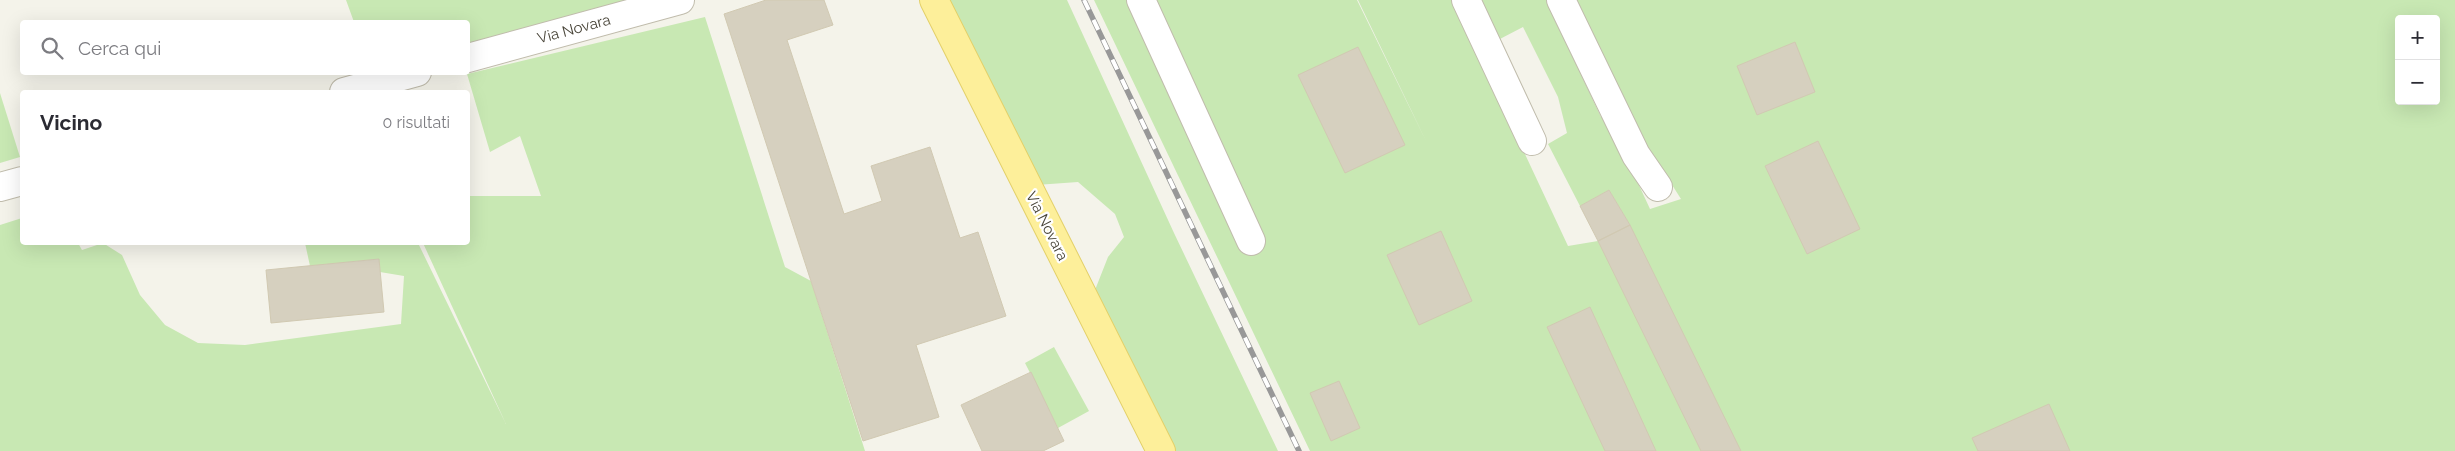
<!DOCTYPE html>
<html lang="it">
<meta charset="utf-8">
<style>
body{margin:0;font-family:Raleway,sans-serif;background:#f2f2f3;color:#2b2b33}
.controls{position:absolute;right:15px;top:15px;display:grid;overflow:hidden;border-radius:5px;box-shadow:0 5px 20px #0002}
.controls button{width:45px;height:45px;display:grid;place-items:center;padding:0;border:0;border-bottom:1px solid #e1e1e2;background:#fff;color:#2b2b33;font:25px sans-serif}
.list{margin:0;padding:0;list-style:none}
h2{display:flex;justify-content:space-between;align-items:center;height:65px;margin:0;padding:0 20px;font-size:21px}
h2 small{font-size:16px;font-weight:400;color:#7c7c81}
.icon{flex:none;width:28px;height:28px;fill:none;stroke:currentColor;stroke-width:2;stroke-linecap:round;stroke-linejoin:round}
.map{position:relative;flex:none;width:2455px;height:451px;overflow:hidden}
.search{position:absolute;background:#fff;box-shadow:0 5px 20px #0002;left:20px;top:20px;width:450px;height:55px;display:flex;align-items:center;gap:12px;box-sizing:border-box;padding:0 18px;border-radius:5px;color:#7c7c81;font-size:19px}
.panel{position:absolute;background:#fff;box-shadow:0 5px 20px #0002;left:20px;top:90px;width:450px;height:155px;border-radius:5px}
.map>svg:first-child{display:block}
.green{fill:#c8e8b3;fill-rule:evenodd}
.building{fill:#d6d0bf;stroke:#d1c9b2}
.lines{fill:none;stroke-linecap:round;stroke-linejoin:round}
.minor-casing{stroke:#c0bcac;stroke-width:30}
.major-casing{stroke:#e3d069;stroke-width:30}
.minor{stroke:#fff;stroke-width:28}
.major{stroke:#fdef9a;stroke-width:28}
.rail-casing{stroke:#989898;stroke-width:5.5}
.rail{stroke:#fff;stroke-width:4;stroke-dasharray:11;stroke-linecap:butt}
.labels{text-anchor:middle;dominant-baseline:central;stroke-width:4.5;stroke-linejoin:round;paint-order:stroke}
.street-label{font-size:15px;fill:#484438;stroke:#fff}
</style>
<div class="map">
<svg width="2455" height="451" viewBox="0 0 2455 451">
<rect width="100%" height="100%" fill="#f4f3ea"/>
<path class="green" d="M346,0H634L468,45V22H354Z
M944,0H1067L1174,233L1278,451H1168L1095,290L1108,257L1124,237L1115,214L1078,182L1036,185Z
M1094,0H1357L1427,143L1358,0H1453L1568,246L1598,241L1630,225L1609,190L1580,206L1548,144L1567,133L1558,97L1523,27L1498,40L1479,0H1546L1601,117L1606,114L1650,209L1681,199L1648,147L1576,0H2455V451H1310ZM2399,19H2436V101H2399Z
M705,17L785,267L811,281L865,451H0V225L22,218V242L78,243L82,250L103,243L122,255L140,295L165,325L198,343L245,345L401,324L404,276L380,272L379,259L310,266L305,243H418L506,424L423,243L468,242V196H541L520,136L490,152L467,74Z
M0,93L20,157L0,163Z
M1054,347L1089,411L1058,428L1025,363Z"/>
<path class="building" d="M766,0H824L833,25L787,40L844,214L882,201L871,166L930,147L960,238L978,232L1006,316L916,345L939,417L863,441L724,14Z
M1795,42L1815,92L1757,115L1737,66Z
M1358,47L1405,145L1345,173L1298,75Z
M1818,141L1860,229L1807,254L1765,166Z
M1609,190L1630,225L1598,241L1580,206Z
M1630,225L1741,451H1701L1598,241Z
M1441,231L1472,301L1419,325L1387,255Z
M379,259L384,312L271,323L266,270Z
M1590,307L1656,451H1605L1547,327Z
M1031,372L1064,441L1043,451H982L961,405Z
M1339,381L1360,428L1331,441L1310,393Z
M2049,404L2070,451H1978L1972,438Z"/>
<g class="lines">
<g class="minor-casing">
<path id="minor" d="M1141,0L1251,241
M1466,0L1532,141
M1561,0L1636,155L1658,187
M468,58L680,0
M344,92L417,72
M0,187L22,181"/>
</g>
<g class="major-casing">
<path id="major" d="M934,0L1161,451"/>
</g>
<use href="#minor" class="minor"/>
<use href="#major" class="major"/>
<g class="rail-casing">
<path id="rail" d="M1084,0L1299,451"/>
</g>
<use href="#rail" class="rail"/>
</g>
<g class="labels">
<g class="street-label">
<text transform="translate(574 29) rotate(-15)">Via Novara</text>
<text transform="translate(1047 226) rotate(63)">Via Novara</text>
</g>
</g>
</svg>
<div class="controls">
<button>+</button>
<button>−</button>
</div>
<div class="search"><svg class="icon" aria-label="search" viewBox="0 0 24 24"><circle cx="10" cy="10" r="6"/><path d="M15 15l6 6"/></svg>Cerca qui</div>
<section class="panel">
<h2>Vicino<small>0 risultati</small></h2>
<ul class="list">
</ul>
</section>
</div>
